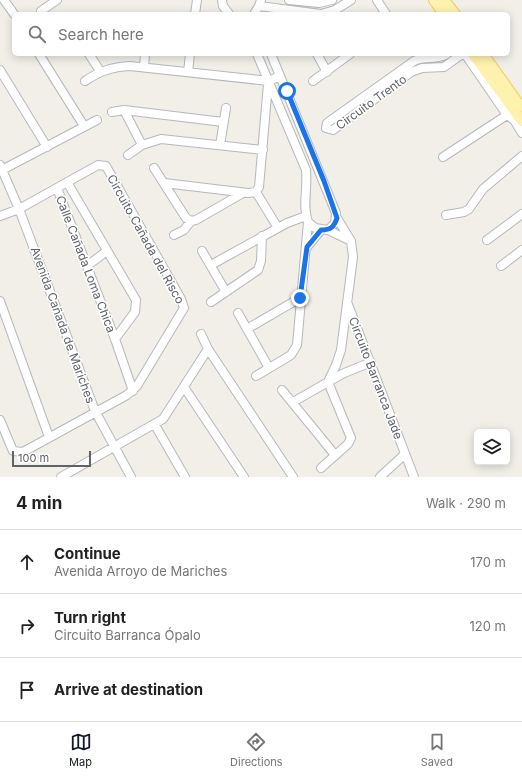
<!DOCTYPE html>
<meta charset="utf-8">
<style>
body{margin:0;font-family:Inter,sans-serif;background:#f2f2f2;color:#222}
.controls{position:absolute;right:12px;bottom:12px;display:grid;overflow:hidden;border-radius:6px;box-shadow:0 2px 10px #0003}
.controls button{width:36px;height:36px;display:grid;place-items:center;padding:0;border:0;border-bottom:1px solid #e0e0e0;background:#fff;color:#222;font:20px sans-serif}
.scale{position:absolute;left:12px;bottom:10px;width:79px;box-sizing:border-box;padding-left:4px;border:2px solid #5f6368;border-top:0;font-size:11px;line-height:14px;white-space:nowrap;color:#5f6368;-webkit-text-stroke:3px #fff;paint-order:stroke}
.stop{position:absolute;width:12px;height:12px;margin:-9px;border:3px solid #1a73e8;border-radius:50%;background:#fff}
.stop.end{background:#1a73e8;border-color:#fff;box-shadow:0 1px 4px #0008}
.list{margin:0;padding:0;list-style:none}
h2{display:flex;justify-content:space-between;align-items:center;height:52px;margin:0;padding:0 16px;font-size:17px}
h2 small{font-size:13px;font-weight:400;color:#767676}
.list li{display:grid;grid-template-columns:26px 1fr auto;gap:12px;align-items:center;box-sizing:border-box;height:64px;padding:0 16px;border-top:1px solid #e0e0e0}
.list b{display:block;font-size:15px;white-space:nowrap}
.list p{margin:0;font-size:13px;white-space:nowrap;color:#767676}
.list em{font-size:13px;font-style:normal;color:#767676}
.icon{flex:none;width:22px;height:22px;fill:none;stroke:currentColor;stroke-width:2;stroke-linecap:round;stroke-linejoin:round}
.map{position:relative;flex:none;width:522px;height:477px;overflow:hidden}
.search{position:absolute;background:#fff;box-shadow:0 2px 10px #0003;left:12px;right:12px;top:12px;height:44px;display:flex;align-items:center;gap:10px;box-sizing:border-box;padding:0 14px;border-radius:6px;color:#767676;font-size:15px}
.sheet{height:244px;background:#fff}
nav{display:flex;justify-content:space-around;align-items:center;box-sizing:border-box;height:56px;border-top:1px solid #e0e0e0;background:#fff;font-size:11px;color:#767676}
nav a{display:grid;justify-items:center;gap:2px}
nav .on{color:#111827}
.map>svg:first-child{display:block}
.lines{fill:none;stroke-linecap:round;stroke-linejoin:round}
.minor-casing{stroke:#b5b8bc;stroke-width:10}
.major-casing{stroke:#f2c960;stroke-width:12}
.minor{stroke:#fff;stroke-width:8}
.major{stroke:#fff2af;stroke-width:10}
.route{stroke:#1a73e8;stroke-width:5}
.labels{text-anchor:middle;dominant-baseline:central;stroke-width:3;stroke-linejoin:round;paint-order:stroke}
.street-label{font-size:12px;fill:#5f6368;stroke:#fff}
</style>
<div class="map">
<svg width="522" height="477" viewBox="0 0 522 477">
<rect width="100%" height="100%" fill="#f1efe8"/>
<g class="lines">
<g class="minor-casing">
<path id="minor" d="M4,0L14,14
M222,0L223,6L229,14
M289,0L319,3L332,0
M377,0L386,14
M259,6L321,14L335,10L351,0
M41,11L57,0
M195,14L197,0
M254,14L259,6L261,0
M39,54L84,126
M89,54L100,71
M271,54L336,213L335,223L328,230L315,228L308,222
M317,54L327,72
M447,54C437,61 425,55 414,61L327,123L326,128L333,130L411,72L422,68L444,67L462,54
M465,54L507,115L514,120L522,133
M144,67L145,54
M0,70L47,147
M188,72L190,54
M85,81C100,71 112,67 130,66L269,81L280,76
M313,81L350,54
M124,110L142,145
M112,112L124,110L223,122
M220,145L226,108
M128,155L142,145L161,139L263,150
M443,157L507,115
M0,165L19,209L95,411L131,477
M154,168L186,218L191,221L196,220L243,193
M0,171L97,120
M67,182L136,300L135,312L115,339
M164,183L248,193L256,192
M57,188L115,339L133,391
M256,192L259,187L268,84
M256,192L278,228
M446,215L464,212L469,209L483,189L522,156
M0,216L19,209L98,165L106,166L181,299L184,308L137,386L127,395L23,452L13,451L0,420
M328,230L351,241
M174,235L184,230L191,221
M487,240L522,214
M307,247L321,230
M202,251L226,292
M88,265L107,251
M211,265L287,223L306,216
M501,266L522,250
M0,301L49,437
M211,302L258,270L261,261L262,236
M347,302L414,477
M238,313L269,368
M247,329L300,298
M201,334L208,349L293,477
M256,376L291,355L297,345L308,222C302,205 308,188 306,170L257,54
M184,387L244,477
M282,390L335,455
M293,402L342,374L371,362
M155,425L185,477
M321,468L348,444L351,438L328,382L336,365L341,350L353,257L351,241L337,218
M61,477L163,419L208,349
M380,477L405,454"/>
</g>
<g class="major-casing">
<path id="major" d="M434,0L444,14
M444,0L455,14
M473,54L522,121
M483,54L520,106"/>
</g>
<use href="#minor" class="minor"/>
<use href="#major" class="major"/>
</g>
<g class="lines">
<path class="route" d="M287,91L324,181L337,218C334,227 331,230 321,230L307,247L300,298"/>
</g>
<g class="labels">
<g class="street-label">
<text transform="translate(371 102) rotate(-36)">Circuito Trento</text>
<text transform="translate(146 239) rotate(61)">Circuito Cañada del Risco</text>
<text transform="translate(86 264) rotate(69)">Calle Cañada Loma Chica</text>
<text transform="translate(63 325) rotate(70)">Avenida Cañada de Mariches</text>
<text transform="translate(376 378) rotate(69)">Circuito Barranca Jade</text>
</g>
</g>
</svg>
<div class="controls">
<button><svg class="icon" aria-label="layers" viewBox="0 0 24 24"><path d="M12 4l9 5-9 5-9-5zM3 14l9 5 9-5"/></svg></button>
</div>
<div class="scale">100 m</div>
<div class="stop" style="left:287px;top:91px"></div>
<div class="stop end" style="left:300px;top:298px"></div>
<div class="search"><svg class="icon" aria-label="search" viewBox="0 0 24 24"><circle cx="10" cy="10" r="6"/><path d="M15 15l6 6"/></svg>Search here</div>
</div>
<section class="sheet">
<h2>4 min<small>Walk · 290 m</small></h2>
<ul class="list">
<li><svg class="icon" aria-label="ahead" viewBox="0 0 24 24"><path d="M12 20V5M6 11l6-6 6 6"/></svg><div><b>Continue</b><p>Avenida Arroyo de Mariches</p></div><em>170 m</em></li>
<li><svg class="icon" aria-label="right" viewBox="0 0 24 24"><path d="M7 20v-9h11M14 6l5 5-5 5"/></svg><div><b>Turn right</b><p>Circuito Barranca Ópalo</p></div><em>120 m</em></li>
<li><svg class="icon" aria-label="arrive" viewBox="0 0 24 24"><path d="M6 21V4h12l-3 4 3 4H6"/></svg><div><b>Arrive at destination</b></div></li>
</ul>
</section>
<nav>
<a class="on"><svg class="icon" aria-label="map" viewBox="0 0 24 24"><path d="M3 6l6-2 6 2 6-2v14l-6 2-6-2-6 2zM9 4v14M15 6v14"/></svg>Map</a>
<a><svg class="icon" aria-label="directions" viewBox="0 0 24 24"><path d="M12 3l9 9-9 9-9-9zM9 14v-3h6M13 9l2 2-2 2"/></svg>Directions</a>
<a><svg class="icon" aria-label="saved" viewBox="0 0 24 24"><path d="M7 4h10v16l-5-4-5 4z"/></svg>Saved</a>
</nav>
